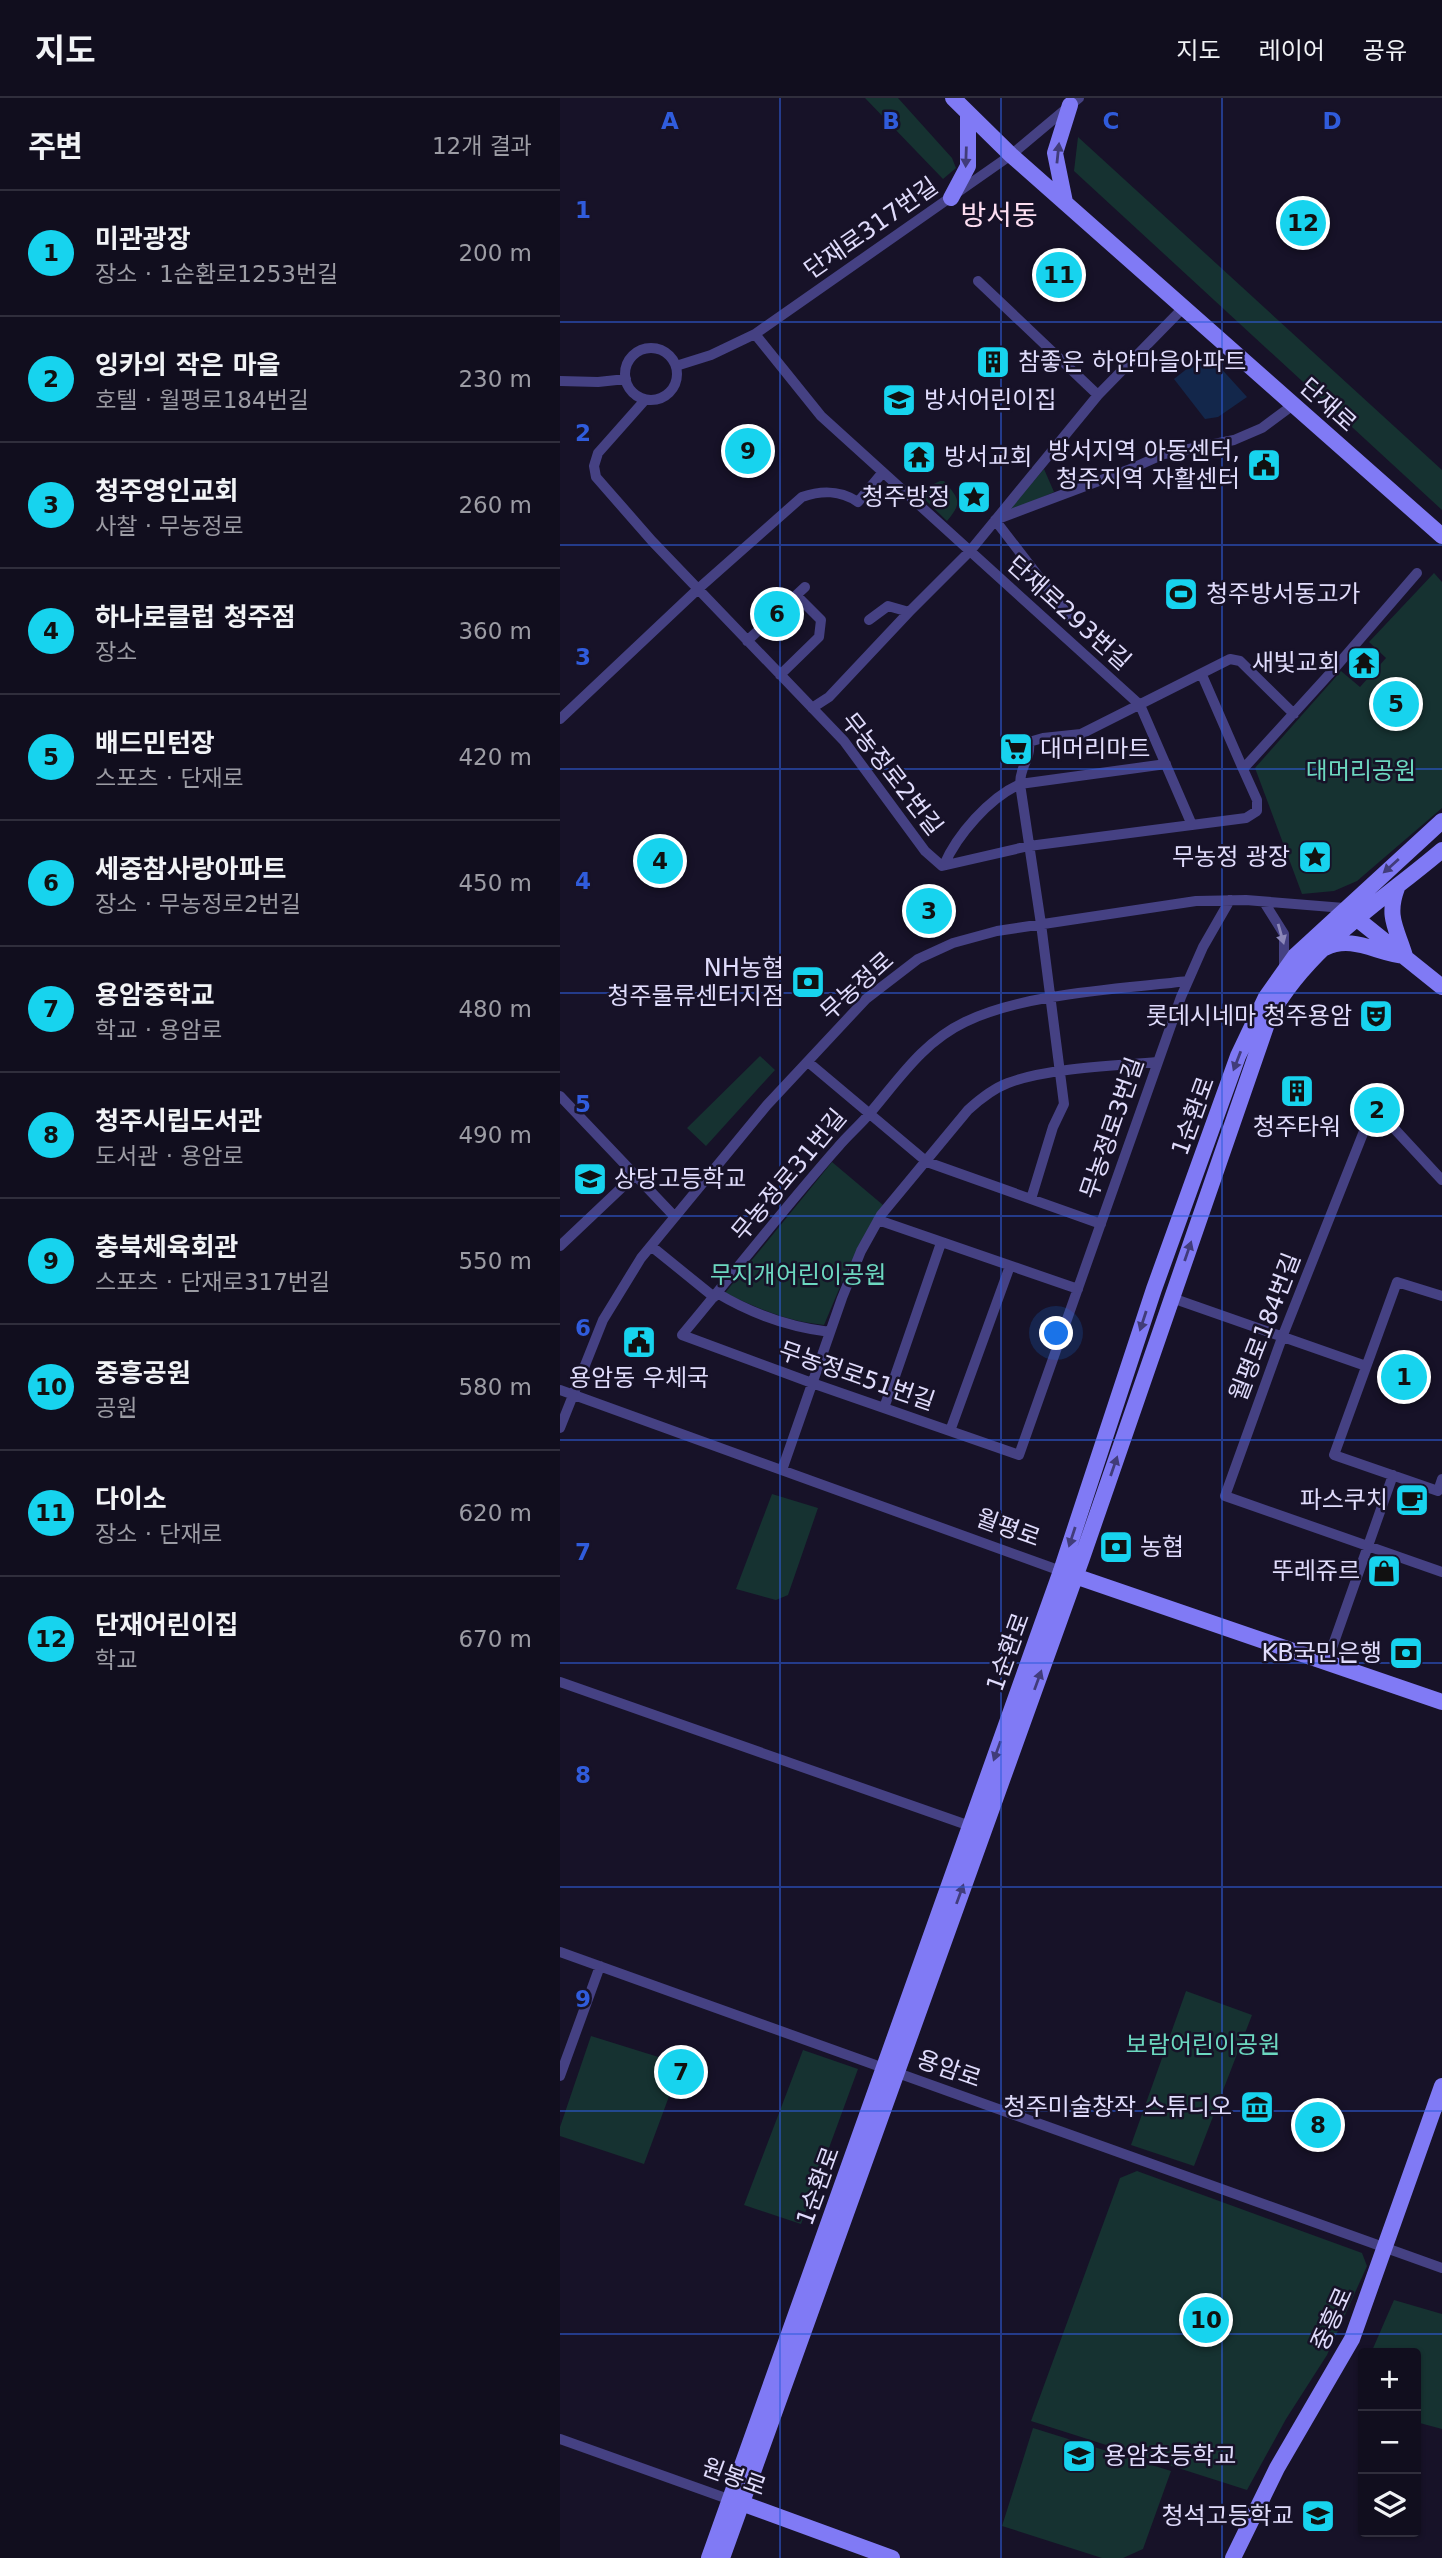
<!DOCTYPE html>
<html lang="ko">
<meta charset="utf-8">
<style>
body{margin:0;font-family:"DejaVu Sans","Noto Sans KR",sans-serif;background:#1a1727;color:#f1f3f6}
.controls{position:absolute;right:21px;bottom:21px;display:grid;overflow:hidden;border-radius:7px;box-shadow:0 2px 5px #0004}
.controls button{width:63px;height:63px;display:grid;place-items:center;padding:0;border:0;border-bottom:2px solid #302e3c;background:#110e1e;color:#f1f3f6;font:35px sans-serif}
.you{position:absolute;left:497px;top:1236px;width:24px;height:24px;margin:-18px;border:5px solid #fff;border-radius:50%;background:#1a73e8;box-shadow:0 0 0 10px #1a73e833}
.badge{display:grid;place-items:center;width:46px;height:46px;border-radius:50%;background:#17d3ee;color:#111;font-size:23px;font-weight:700}
.pin{position:absolute;translate:-50% -50%;border:4px solid #fff;box-shadow:0 2px 7px #0006}
.list{margin:0;padding:0;list-style:none}
h2{display:flex;justify-content:space-between;align-items:center;height:91px;margin:0;padding:0 28px;font-size:30px}
h2 small{font-size:23px;font-weight:400;color:#9c9ca4}
.list li{display:grid;grid-template-columns:46px 1fr auto;gap:21px;align-items:center;box-sizing:border-box;height:126px;padding:0 28px;border-top:2px solid #302e3c}
.list b{display:block;font-size:26px;white-space:nowrap}
.list p{margin:0;font-size:23px;white-space:nowrap;color:#9c9ca4}
.list em{font-size:23px;font-style:normal;color:#9c9ca4}
.icon{flex:none;width:38px;height:38px;fill:none;stroke:currentColor;stroke-width:2;stroke-linecap:round;stroke-linejoin:round}
.map{position:relative;flex:none;width:882px;height:2460px;overflow:hidden}
header{display:flex;align-items:center;gap:42px;box-sizing:border-box;height:98px;padding:0 35px;background:#110e1e;border-bottom:2px solid #302e3c}
header strong{font-size:33px}
nav{display:flex;gap:38px;margin-inline-start:auto;font-size:24px}
main{display:flex}
aside{flex:1;background:#110e1e}
.map>svg:first-child{display:block}
.green{fill:#163231}
.water{fill:#13274b}
.lines{fill:none;stroke-linecap:round;stroke-linejoin:round}
.street{stroke:#454183;stroke-width:10}
.secondary{stroke:#807af5;stroke-width:16}
.oneway{fill:#413c7a}
.oneway2{fill:#8b87b9}
.grid{fill:none;stroke:#305cdc;stroke-width:2;stroke-opacity:0.55}
.labels{text-anchor:middle;dominant-baseline:central;stroke-width:5;stroke-linejoin:round;paint-order:stroke}
.street-label{font-size:24px;fill:#e0dcfc;stroke:#171228}
.poi-label{font-size:24px;fill:#e0dcfc;stroke:#171228;text-anchor:end}
.park-label{font-size:24px;fill:#6cd8c0;stroke:#171228}
.quarter-label{font-size:28px;fill:#fddef1;stroke:#171228}
.grid-label{font-size:23px;text-anchor:middle;font-weight:bold;fill:#305cdc;stroke:#171228;stroke-width:5;stroke-linejoin:round;paint-order:stroke}
</style>
<header>
<strong>지도</strong>
<nav><a>지도</a><a>레이어</a><a>공유</a></nav>
</header>
<main>
<aside>
<h2>주변<small>12개 결과</small></h2>
<ul class="list">
<li><span class="badge">1</span><div><b>미관광장</b><p>장소 · 1순환로1253번길</p></div><em>200 m</em></li>
<li><span class="badge">2</span><div><b>잉카의 작은 마을</b><p>호텔 · 월평로184번길</p></div><em>230 m</em></li>
<li><span class="badge">3</span><div><b>청주영인교회</b><p>사찰 · 무농정로</p></div><em>260 m</em></li>
<li><span class="badge">4</span><div><b>하나로클럽 청주점</b><p>장소</p></div><em>360 m</em></li>
<li><span class="badge">5</span><div><b>배드민턴장</b><p>스포츠 · 단재로</p></div><em>420 m</em></li>
<li><span class="badge">6</span><div><b>세중참사랑아파트</b><p>장소 · 무농정로2번길</p></div><em>450 m</em></li>
<li><span class="badge">7</span><div><b>용암중학교</b><p>학교 · 용암로</p></div><em>480 m</em></li>
<li><span class="badge">8</span><div><b>청주시립도서관</b><p>도서관 · 용암로</p></div><em>490 m</em></li>
<li><span class="badge">9</span><div><b>충북체육회관</b><p>스포츠 · 단재로317번길</p></div><em>550 m</em></li>
<li><span class="badge">10</span><div><b>중흥공원</b><p>공원</p></div><em>580 m</em></li>
<li><span class="badge">11</span><div><b>다이소</b><p>장소 · 단재로</p></div><em>620 m</em></li>
<li><span class="badge">12</span><div><b>단재어린이집</b><p>학교</p></div><em>670 m</em></li>
</ul>
</aside>
<div class="map">
<svg width="882" height="2460" viewBox="0 0 882 2460">
<rect width="100%" height="100%" fill="#171228"/>
<path class="green" d="M305,0H338L392,60L396,70L383,81Z
M518,39L882,372V412L514,73Z
M484,371L494,394L446,415Z
M380,383H384C399,401 403,404 387,423L357,394Z
M874,475L882,484V710L797,783L774,793L742,796L695,670L781,573L800,589L826,560L809,544Z
M200,958L215,972L146,1048L127,1030Z
M272,1064L323,1107L288,1170L264,1227C225,1223 200,1211 165,1195Z
M212,1396L258,1410L228,1497L216,1502L176,1491Z
M626,1893L692,1917L634,2068L571,2047Z
M31,1938L121,1966L84,2066L0,2038V2029Z
M243,1952L298,1971L241,2126L184,2107Z
M577,2073L802,2155L807,2168L767,2257L726,2321L687,2392L471,2323L560,2080Z
M834,2202L882,2216V2331L856,2324V2255H811Z
M473,2330L611,2373L583,2451L563,2460H542L442,2428Z"/>
<path class="water" d="M647,255L687,299L658,319L645,321L614,281Z"/>
<g class="lines">
<path class="street" d="M418,183L538,297
M195,236L261,318L410,453L538,297L625,208
M65 276a26 26 0 1 1 52 0a26 26 0 1 1-52 0Z
M116,268L151,257L195,236L451,57L519,0
M0,283L38,284L66,281
M85,302L38,355L34,368L36,379L92,443L284,643L365,753L382,768L469,748L686,720L697,713V702L683,671L774,571L857,475
M309,522L328,508L349,514
M512,522L435,422L568,372L604,356L674,342L702,330L733,307
M187,543L245,489
M220,577L259,539L261,522L237,498
M642,577L683,671
M252,610L269,599L349,514L410,453L580,607L632,727
M0,621L138,491L242,399C262,392 280,392 298,404L323,374
M384,767C397,737 429,700 460,686L606,666
M704,804L724,836V872
M628,883C561,891 464,895 405,924C363,944 339,981 310,1015C300,1027 288,1037 278,1049C224,1110 174,1175 122,1237L252,1285L459,1357L621,899L643,849L670,802
M248,964L367,1064L541,1126
M0,998L115,1119
M882,1082L830,1026L806,1028L723,1237L665,1398L882,1474
M471,1101L493,1029L504,1006L481,826L460,686C460,667 471,662 469,644L483,640L521,636L670,561L680,563L734,616
M318,1122L518,1191
M0,1148L75,1077
M91,1148L154,1199
M157,1195C192,1216 229,1229 270,1234
M882,1198L837,1184L774,1357L878,1393L882,1381
M612,1200L806,1268
M0,1292L501,1473
M324,1310L381,1145
M0,1330L43,1222L81,1160L207,1007L306,901L358,861L393,845L437,833L636,803L686,802L784,810
M390,1333L450,1168
M222,1372L282,1200L301,1153L321,1117L408,1012C420,1001 432,991 448,985C487,970 553,968 597,964
M767,1564L833,1377
M0,1584L410,1728
M0,1854L882,2170
M0,1978L40,1868
M0,2341L171,2402"/>
<path class="secondary" d="M393,0L451,57L882,438
M391,100L408,68V15
M505,104L495,55L510,7
M791,816L882,889
M765,850C792,836 818,856 845,858C837,831 826,819 837,790
M506,1475L882,1604
M173,2402L332,2460
M149,2460L501,1473L594,1191L678,958L706,899L735,858L882,723
M162,2460L522,1460L709,920C747,849 822,803 882,752
M673,2460L717,2370L792,2241L882,1988"/>
</g>
<defs><path id="oneway-solid" d="M-6-.8H1V-3.2L6.5 0L1 3.2V.8H-6Z" transform="scale(1.75)"/></defs>
<g class="oneway">
<use href="#oneway-solid" transform="translate(498 55) rotate(-84)"/>
<use href="#oneway-solid" transform="translate(406 59) rotate(92)"/>
<use href="#oneway-solid" transform="translate(831 768) rotate(138)"/>
<use href="#oneway-solid" transform="translate(677 963) rotate(111)"/>
<use href="#oneway-solid" transform="translate(628 1153) rotate(-71)"/>
<use href="#oneway-solid" transform="translate(583 1223) rotate(108)"/>
<use href="#oneway-solid" transform="translate(554 1368) rotate(-71)"/>
<use href="#oneway-solid" transform="translate(512 1439) rotate(108)"/>
<use href="#oneway-solid" transform="translate(478 1582) rotate(-70)"/>
<use href="#oneway-solid" transform="translate(437 1653) rotate(110)"/>
<use href="#oneway-solid" transform="translate(400 1796) rotate(-70)"/>
</g>
<use class="oneway2" href="#oneway-solid" transform="translate(721 836) rotate(74)"/>
<path class="grid" d="M220,0V2460M441,0V2460M662,0V2460M0,224H882M0,447H882M0,671H882M0,895H882M0,1118H882M0,1342H882M0,1565H882M0,1789H882M0,2013H882M0,2236H882"/>
<defs>
<g id="building-square" transform="scale(1.75)"><rect x="-9" y="-9" width="18" height="18" rx="4" fill="#17d3ee" stroke="#171228"/><path d="M-4-6H4V6H1V3H-1V6H-4ZM-2.5-4.3h1.7v1.8h-1.7ZM.8-4.3h1.7v1.8H.8ZM-2.5-1h1.7V.8h-1.7ZM.8-1h1.7V.8H.8Z" fill="#111"/></g>
<g id="school-square" transform="scale(1.75)"><rect x="-9" y="-9" width="18" height="18" rx="4" fill="#17d3ee" stroke="#171228"/><path d="M0-5L7-2L0 1L-7-2ZM-4 1L0 2.5L4 1V4Q0 6-4 4Z" fill="#111"/></g>
<g id="temple-square" transform="scale(1.75)"><rect x="-9" y="-9" width="18" height="18" rx="4" fill="#17d3ee" stroke="#171228"/><path d="M0-6L5-2H3V0L6.5 2.5H4V6H1.5V3h-3V6H-4V2.5H-6.5L-3 0V-2H-5Z" fill="#111"/></g>
<g id="civic-square" transform="scale(1.75)"><rect x="-9" y="-9" width="18" height="18" rx="4" fill="#17d3ee" stroke="#171228"/><path d="M-.6-6.5H3V-4.5H.6V-3L4-1V1h2V6H-6V1h2V-1L-.6-3ZM-1.2 2.5V6h2.4V2.5Z" fill="#111"/></g>
<g id="sight-square" transform="scale(1.75)"><rect x="-9" y="-9" width="18" height="18" rx="4" fill="#17d3ee" stroke="#171228"/><path d="M0-6L1.8-2.2L6-1.7L2.9 1.2L3.7 5.4L0 3.3L-3.7 5.4L-2.9 1.2L-6-1.7L-1.8-2.2Z" fill="#111"/></g>
<g id="stadium-square" transform="scale(1.75)"><rect x="-9" y="-9" width="18" height="18" rx="4" fill="#17d3ee" stroke="#171228"/><path d="M0-5a6.5 5 0 1 0 0 10a6.5 5 0 1 0 0-10ZM-3.5-1.8h7v3.6h-7Z" fill="#111"/></g>
<g id="supermarket-square" transform="scale(1.75)"><rect x="-9" y="-9" width="18" height="18" rx="4" fill="#17d3ee" stroke="#171228"/><path d="M-6-5.5h2.5l.6 2H6L4.5 2H-2.5L-4.4-4H-6ZM-1.5 3.2a1.3 1.3 0 1 0 .1 0ZM3 3.2a1.3 1.3 0 1 0 .1 0Z" fill="#111"/></g>
<g id="bank-square" transform="scale(1.75)"><rect x="-9" y="-9" width="18" height="18" rx="4" fill="#17d3ee" stroke="#171228"/><path d="M-6-4H6V4H-6ZM0-2.3a2.3 2.3 0 1 0 0 4.6a2.3 2.3 0 1 0 0-4.6Z" fill="#111"/></g>
<g id="theatre-square" transform="scale(1.75)"><rect x="-9" y="-9" width="18" height="18" rx="4" fill="#17d3ee" stroke="#171228"/><path d="M-5-5.5Q0-4 5-5.5V0Q5 5 0 6Q-5 5-5 0ZM-3.3-2.5H-1v1.5H-3.3ZM1-2.5H3.3v1.5H1ZM-2.8 1Q0 5.5 2.8 1Z" fill="#111"/></g>
<g id="cafe-square" transform="scale(1.75)"><rect x="-9" y="-9" width="18" height="18" rx="4" fill="#17d3ee" stroke="#171228"/><path d="M-5.5-4.5H6V0H3Q3 3.5 0 3.5H-2.5Q-5.5 3.5-5.5 0ZM3-3.2v2h1.7v-2ZM-6 4.5H4V6H-6Z" fill="#111"/></g>
<g id="shop-square" transform="scale(1.75)"><rect x="-9" y="-9" width="18" height="18" rx="4" fill="#17d3ee" stroke="#171228"/><path d="M-5-2.5h2.3a2.7 3.5 0 0 1 5.4 0H5L5.5 6h-11ZM-1.5-2.5h3a1.5 2.3 0 0 0-3 0Z" fill="#111"/></g>
<g id="museum-square" transform="scale(1.75)"><rect x="-9" y="-9" width="18" height="18" rx="4" fill="#17d3ee" stroke="#171228"/><path d="M0-6L6-3V-2H-6V-3ZM-5-1h2V3h-2ZM-1-1h2V3h-2ZM3-1h2V3H3ZM-6 4H6V6H-6Z" fill="#111"/></g>
</defs>
<g fill-rule="evenodd">
<use href="#building-square" x="433" y="264"/>
<use href="#school-square" x="339" y="302"/>
<use href="#temple-square" x="359" y="359"/>
<use href="#civic-square" x="704" y="367"/>
<use href="#sight-square" x="414" y="399"/>
<use href="#stadium-square" x="621" y="496"/>
<use href="#temple-square" x="804" y="565"/>
<use href="#supermarket-square" x="456" y="651"/>
<use href="#sight-square" x="755" y="759"/>
<use href="#bank-square" x="248" y="884"/>
<use href="#theatre-square" x="816" y="918"/>
<use href="#building-square" x="737" y="993"/>
<use href="#school-square" x="30" y="1081"/>
<use href="#civic-square" x="79" y="1244"/>
<use href="#cafe-square" x="852" y="1402"/>
<use href="#bank-square" x="556" y="1449"/>
<use href="#shop-square" x="824" y="1473"/>
<use href="#bank-square" x="846" y="1555"/>
<use href="#museum-square" x="697" y="2009"/>
<use href="#school-square" x="519" y="2358"/>
<use href="#school-square" x="758" y="2418"/>
</g>
<g class="labels">
<g class="street-label">
<text transform="translate(311 130) rotate(-35)">단재로317번길</text>
<text transform="translate(768 307) rotate(42)">단재로</text>
<text transform="translate(509 515) rotate(42)">단재로293번길</text>
<text transform="translate(332 676) rotate(52)">무농정로2번길</text>
<text transform="translate(297 888) rotate(-42)">무농정로</text>
<text transform="translate(633 1018) rotate(-70)">1순환로</text>
<text transform="translate(552 1030) rotate(-71)">무농정로3번길</text>
<text transform="translate(229 1077) rotate(-50)">무농정로31번길</text>
<text transform="translate(705 1229) rotate(-69)">월평로184번길</text>
<text transform="translate(297 1278) rotate(19)">무농정로51번길</text>
<text transform="translate(448 1430) rotate(20)">월평로</text>
<text transform="translate(448 1554) rotate(-70)">1순환로</text>
<text transform="translate(389 1971) rotate(19)">용암로</text>
<text transform="translate(258 2088) rotate(-70)">1순환로</text>
<text transform="translate(772 2221) rotate(-66)">중흥로</text>
<text transform="translate(174 2379) rotate(20)">원봉로</text>
</g>
<g class="poi-label">
<text x="458" y="264" text-anchor="start">참좋은 하얀마을아파트</text>
<text x="364" y="302" text-anchor="start">방서어린이집</text>
<text x="680" y="353">방서지역 아동센터,<tspan x="680" dy="28">청주지역 자활센터</tspan></text>
<text x="384" y="359" text-anchor="start">방서교회</text>
<text x="390" y="399">청주방정</text>
<text x="646" y="496" text-anchor="start">청주방서동고가</text>
<text x="780" y="565">새빛교회</text>
<text x="480" y="651" text-anchor="start">대머리마트</text>
<text x="730" y="759">무농정 광장</text>
<text x="224" y="870">NH농협<tspan x="224" dy="28">청주물류센터지점</tspan></text>
<text x="792" y="918">롯데시네마 청주용암</text>
<text x="737" y="1029" text-anchor="middle">청주타워</text>
<text x="54" y="1081" text-anchor="start">상당고등학교</text>
<text x="79" y="1280" text-anchor="middle">용암동 우체국</text>
<text x="828" y="1402">파스쿠치</text>
<text x="580" y="1449" text-anchor="start">농협</text>
<text x="800" y="1473">뚜레쥬르</text>
<text x="822" y="1555">KB국민은행</text>
<text x="672" y="2009">청주미술창작 스튜디오</text>
<text x="544" y="2358" text-anchor="start">용암초등학교</text>
<text x="734" y="2418">청석고등학교</text>
</g>
<g class="park-label">
<text x="801" y="673">대머리공원</text>
<text x="238" y="1177">무지개어린이공원</text>
<text x="643" y="1947">보람어린이공원</text>
</g>
<g class="quarter-label">
<text x="439" y="117">방서동</text>
</g>
</g>
<g class="grid-label">
<text x="110" y="31">A</text>
<text x="331" y="31">B</text>
<text x="551" y="31">C</text>
<text x="772" y="31">D</text>
<text x="23" y="120">1</text>
<text x="23" y="343">2</text>
<text x="23" y="567">3</text>
<text x="23" y="791">4</text>
<text x="23" y="1014">5</text>
<text x="23" y="1238">6</text>
<text x="23" y="1462">7</text>
<text x="23" y="1685">8</text>
<text x="23" y="1909">9</text>
</g>
</svg>
<div class="controls">
<button>+</button>
<button>−</button>
<button><svg class="icon" aria-label="layers" viewBox="0 0 24 24"><path d="M12 4l9 5-9 5-9-5zM3 14l9 5 9-5"/></svg></button>
</div>
<div class="you"></div>
<div class="pin badge" style="left:844px;top:1279px">1</div>
<div class="pin badge" style="left:817px;top:1012px">2</div>
<div class="pin badge" style="left:369px;top:813px">3</div>
<div class="pin badge" style="left:100px;top:763px">4</div>
<div class="pin badge" style="left:836px;top:606px">5</div>
<div class="pin badge" style="left:217px;top:516px">6</div>
<div class="pin badge" style="left:121px;top:1974px">7</div>
<div class="pin badge" style="left:758px;top:2027px">8</div>
<div class="pin badge" style="left:188px;top:353px">9</div>
<div class="pin badge" style="left:646px;top:2222px">10</div>
<div class="pin badge" style="left:499px;top:177px">11</div>
<div class="pin badge" style="left:743px;top:125px">12</div>
</div>
</main>
